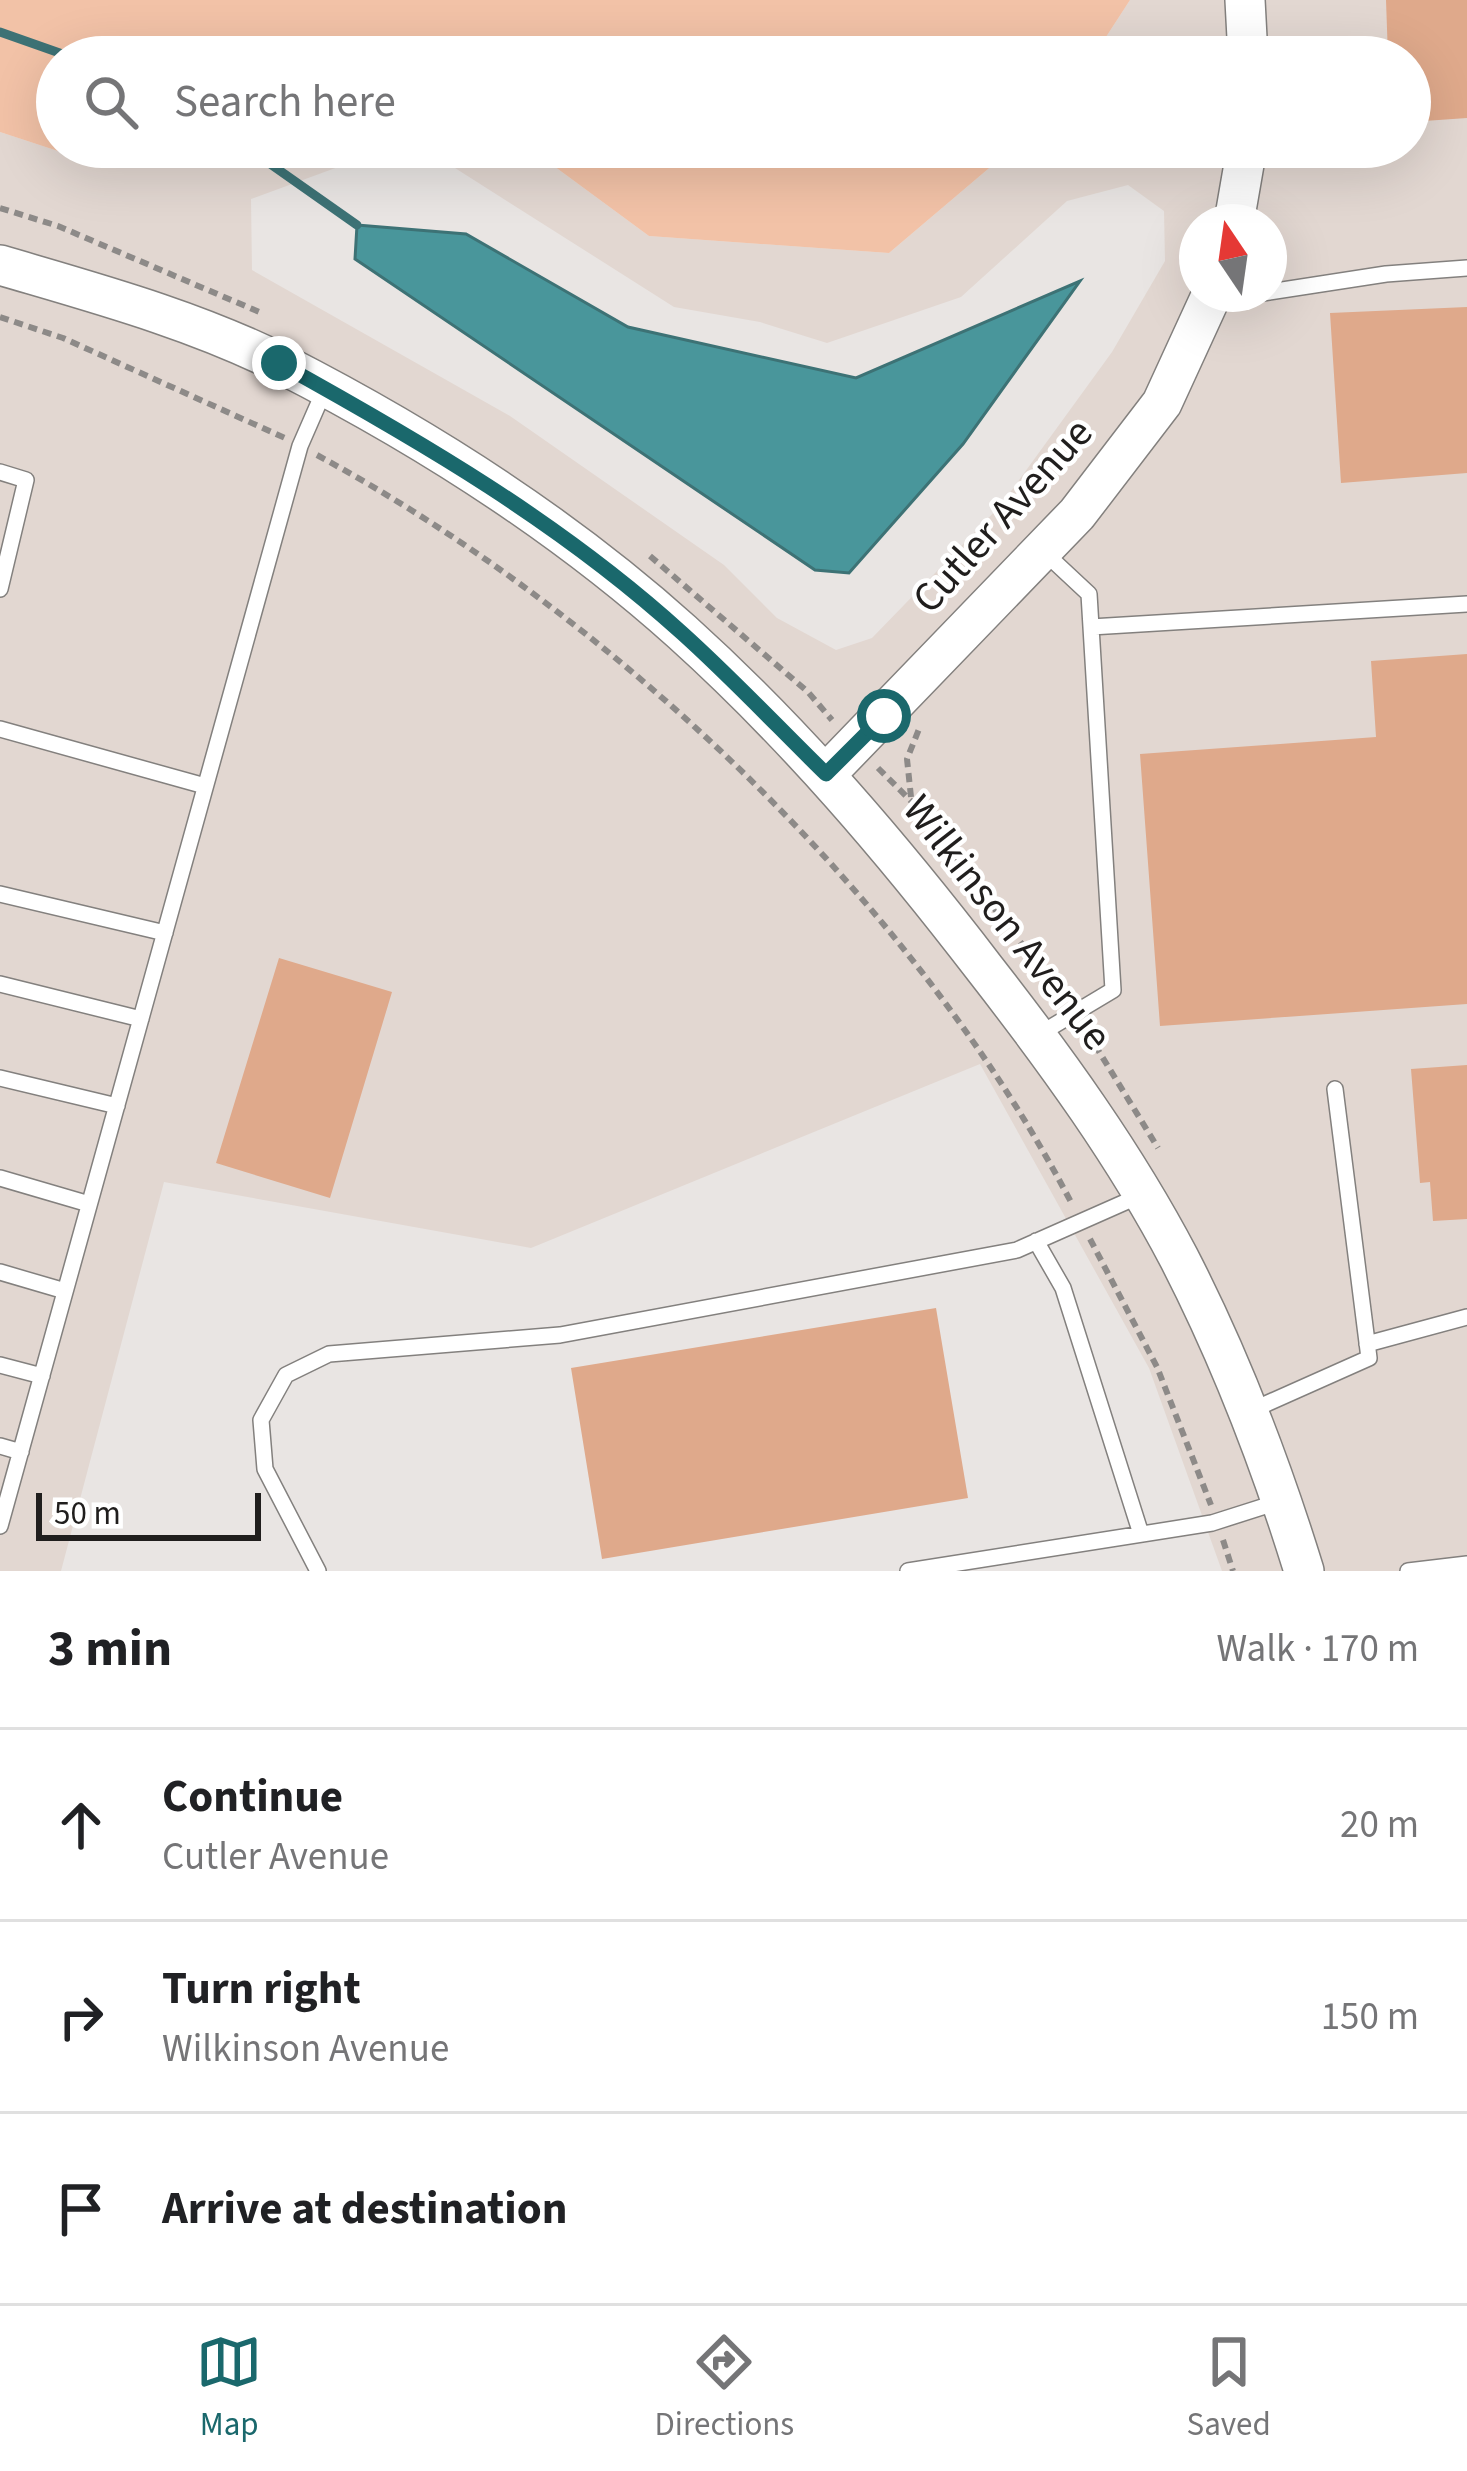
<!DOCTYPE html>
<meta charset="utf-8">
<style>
body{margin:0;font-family:"Source Sans 3",sans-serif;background:#f2f2f2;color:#202124}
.compass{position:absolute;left:1179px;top:204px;width:108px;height:108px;border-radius:50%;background:#fff;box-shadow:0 12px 48px #0002;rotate:347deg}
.scale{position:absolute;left:36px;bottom:30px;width:225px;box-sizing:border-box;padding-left:12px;border:6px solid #201e1d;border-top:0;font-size:33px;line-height:42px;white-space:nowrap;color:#201e1d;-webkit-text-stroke:9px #fff;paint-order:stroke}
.stop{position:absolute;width:36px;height:36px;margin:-27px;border:9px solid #1a686c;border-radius:50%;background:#fff}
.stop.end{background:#1a686c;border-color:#fff;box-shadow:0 3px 12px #0008}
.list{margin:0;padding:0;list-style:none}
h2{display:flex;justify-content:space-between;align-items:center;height:156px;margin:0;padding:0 48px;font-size:51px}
h2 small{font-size:39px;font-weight:400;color:#757577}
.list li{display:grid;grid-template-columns:78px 1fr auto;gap:36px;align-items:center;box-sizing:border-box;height:192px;padding:0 48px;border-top:3px solid #e0e0e0}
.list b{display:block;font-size:45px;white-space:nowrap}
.list p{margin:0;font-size:39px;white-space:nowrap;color:#757577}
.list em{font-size:39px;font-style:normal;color:#757577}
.icon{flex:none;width:66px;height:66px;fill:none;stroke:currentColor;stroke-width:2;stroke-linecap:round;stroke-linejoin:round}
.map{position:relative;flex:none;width:1467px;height:1571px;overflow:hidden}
.search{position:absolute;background:#fff;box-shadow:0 12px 48px #0002;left:36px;right:36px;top:36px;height:132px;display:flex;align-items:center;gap:30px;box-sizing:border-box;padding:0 42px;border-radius:66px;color:#757577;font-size:45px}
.sheet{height:732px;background:#fff}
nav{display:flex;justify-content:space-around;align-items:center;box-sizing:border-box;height:168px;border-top:3px solid #e0e0e0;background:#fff;font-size:33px;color:#757577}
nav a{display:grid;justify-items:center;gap:6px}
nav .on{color:#1a686c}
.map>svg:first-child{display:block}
.built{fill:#e2d7d1;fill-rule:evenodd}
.green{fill:#f2c2a7}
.water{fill:#49969b;stroke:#3d7275;stroke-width:3}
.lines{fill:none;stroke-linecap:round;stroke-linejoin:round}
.stream{stroke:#3d7275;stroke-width:9}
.building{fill:#dfa98b}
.service-casing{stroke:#83807e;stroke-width:18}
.tertiary-casing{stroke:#83807e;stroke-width:42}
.path{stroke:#8d8a88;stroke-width:6;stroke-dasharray:9 6;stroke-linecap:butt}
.service{stroke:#fff;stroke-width:15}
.tertiary{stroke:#fff;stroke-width:39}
.route{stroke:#1a686c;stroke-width:15}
.labels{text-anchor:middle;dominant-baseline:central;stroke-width:9;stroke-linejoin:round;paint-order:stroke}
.street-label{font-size:42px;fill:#201e1d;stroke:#fff}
</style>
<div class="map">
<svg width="1467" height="1571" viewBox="0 0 1467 1571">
<rect width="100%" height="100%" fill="#e9e5e3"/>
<path class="built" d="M1130,0H1467V1571H1222L1149,1368L980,1064L531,1248L164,1182L61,1571H0V132L70,155L287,151L295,147H528L649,236L889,253L1014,147H1410V57H1093ZM357,160L455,168L674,307L760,322L827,343L961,297L1067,201L1128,185L1164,211L1165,261L1112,352L1001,505L872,638L836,650L777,618L724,565L510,416L252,270L251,199ZM1197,222H1269V294H1197Z"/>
<path class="green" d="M0,0H1130L1093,57H57V147H295L287,151L70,155L0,132Z
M528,147H1014L889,253L649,236Z"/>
<path class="water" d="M357,225L466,234L628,327L856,378L1080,281L963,444L849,573L815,570L355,259Z"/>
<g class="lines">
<path class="stream" d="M0,32L71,57
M246,147L357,225"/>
</g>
<path class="building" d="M1386,0H1467V118L1410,122V57H1388Z
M1467,307V473L1341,483L1330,313Z
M1467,654V1004L1160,1026L1140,754L1376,737L1371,661Z
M279,958L392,992L330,1198L216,1163Z
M1467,1065V1219L1433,1221L1430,1182L1420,1183L1411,1069Z
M936,1308L968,1498L602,1559L571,1368Z"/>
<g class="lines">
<g class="service-casing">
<path id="service" d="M1256,294L1386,274L1467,268
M0,472L26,480L0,589
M1091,627L1467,604
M0,729L205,786
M0,894L165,933
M0,984L141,1019
M1038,1035L1113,990L1089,594L1044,552
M0,1078L117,1106
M0,1178L89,1204
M1036,1241L1063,1288L1141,1534
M0,1272L65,1291
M1367,1344L1467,1317
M0,1365L42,1376
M1250,1411L1369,1358L1335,1089
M0,1446L21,1452
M0,1526L300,446L324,391
M318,1571L265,1469L261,1420L286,1375L329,1354L560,1335L1017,1250L1139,1196
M908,1571L1212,1523L1281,1501
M1408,1571L1467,1564"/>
</g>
<g class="tertiary-casing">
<path id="tertiary" d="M1245,0L1248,57
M1234,222L1247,147
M0,265C95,293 192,319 282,364C423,436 564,526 682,632C795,734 893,849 985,969C1056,1060 1125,1155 1179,1258C1230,1357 1271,1464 1304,1571
M826,774L1077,514L1162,403L1212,294"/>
</g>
<path class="path" d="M0,208L58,226L264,314
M0,317L63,338L285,438
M317,455C616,617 916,903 1073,1206
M650,556L808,692L832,720
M878,768L912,802L1062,996
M911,797L907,759L919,729
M1087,1032L1158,1148
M1090,1239L1157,1367L1211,1505
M1223,1540L1233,1571"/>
<use href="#service" class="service"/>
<use href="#tertiary" class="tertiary"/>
</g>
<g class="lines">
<path class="route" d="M279,363C420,441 561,523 682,633C732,678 778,727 826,774L884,716"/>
</g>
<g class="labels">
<g class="street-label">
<text transform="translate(1003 516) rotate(-48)">Cutler Avenue</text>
<text transform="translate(1007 923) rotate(52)">Wilkinson Avenue</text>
</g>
</g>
</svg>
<svg class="compass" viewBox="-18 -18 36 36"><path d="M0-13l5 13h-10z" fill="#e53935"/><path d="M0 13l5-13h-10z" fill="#757577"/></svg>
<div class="scale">50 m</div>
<div class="stop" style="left:884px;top:716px"></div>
<div class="stop end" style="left:279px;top:363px"></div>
<div class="search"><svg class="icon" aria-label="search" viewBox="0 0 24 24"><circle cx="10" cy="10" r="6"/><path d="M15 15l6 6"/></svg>Search here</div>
</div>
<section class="sheet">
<h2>3 min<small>Walk · 170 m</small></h2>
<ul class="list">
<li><svg class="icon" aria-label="ahead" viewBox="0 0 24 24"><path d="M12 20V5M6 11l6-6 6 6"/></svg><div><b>Continue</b><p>Cutler Avenue</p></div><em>20 m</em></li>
<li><svg class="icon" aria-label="right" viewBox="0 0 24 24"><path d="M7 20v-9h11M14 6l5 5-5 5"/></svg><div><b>Turn right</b><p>Wilkinson Avenue</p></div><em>150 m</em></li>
<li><svg class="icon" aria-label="arrive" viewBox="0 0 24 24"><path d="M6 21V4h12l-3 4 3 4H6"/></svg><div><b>Arrive at destination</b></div></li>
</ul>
</section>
<nav>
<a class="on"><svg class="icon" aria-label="map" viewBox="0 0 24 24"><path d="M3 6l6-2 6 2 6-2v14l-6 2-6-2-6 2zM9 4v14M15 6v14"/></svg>Map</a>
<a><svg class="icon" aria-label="directions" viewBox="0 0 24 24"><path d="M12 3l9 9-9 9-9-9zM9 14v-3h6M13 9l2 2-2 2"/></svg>Directions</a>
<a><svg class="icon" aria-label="saved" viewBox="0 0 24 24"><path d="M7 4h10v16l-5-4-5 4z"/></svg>Saved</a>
</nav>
